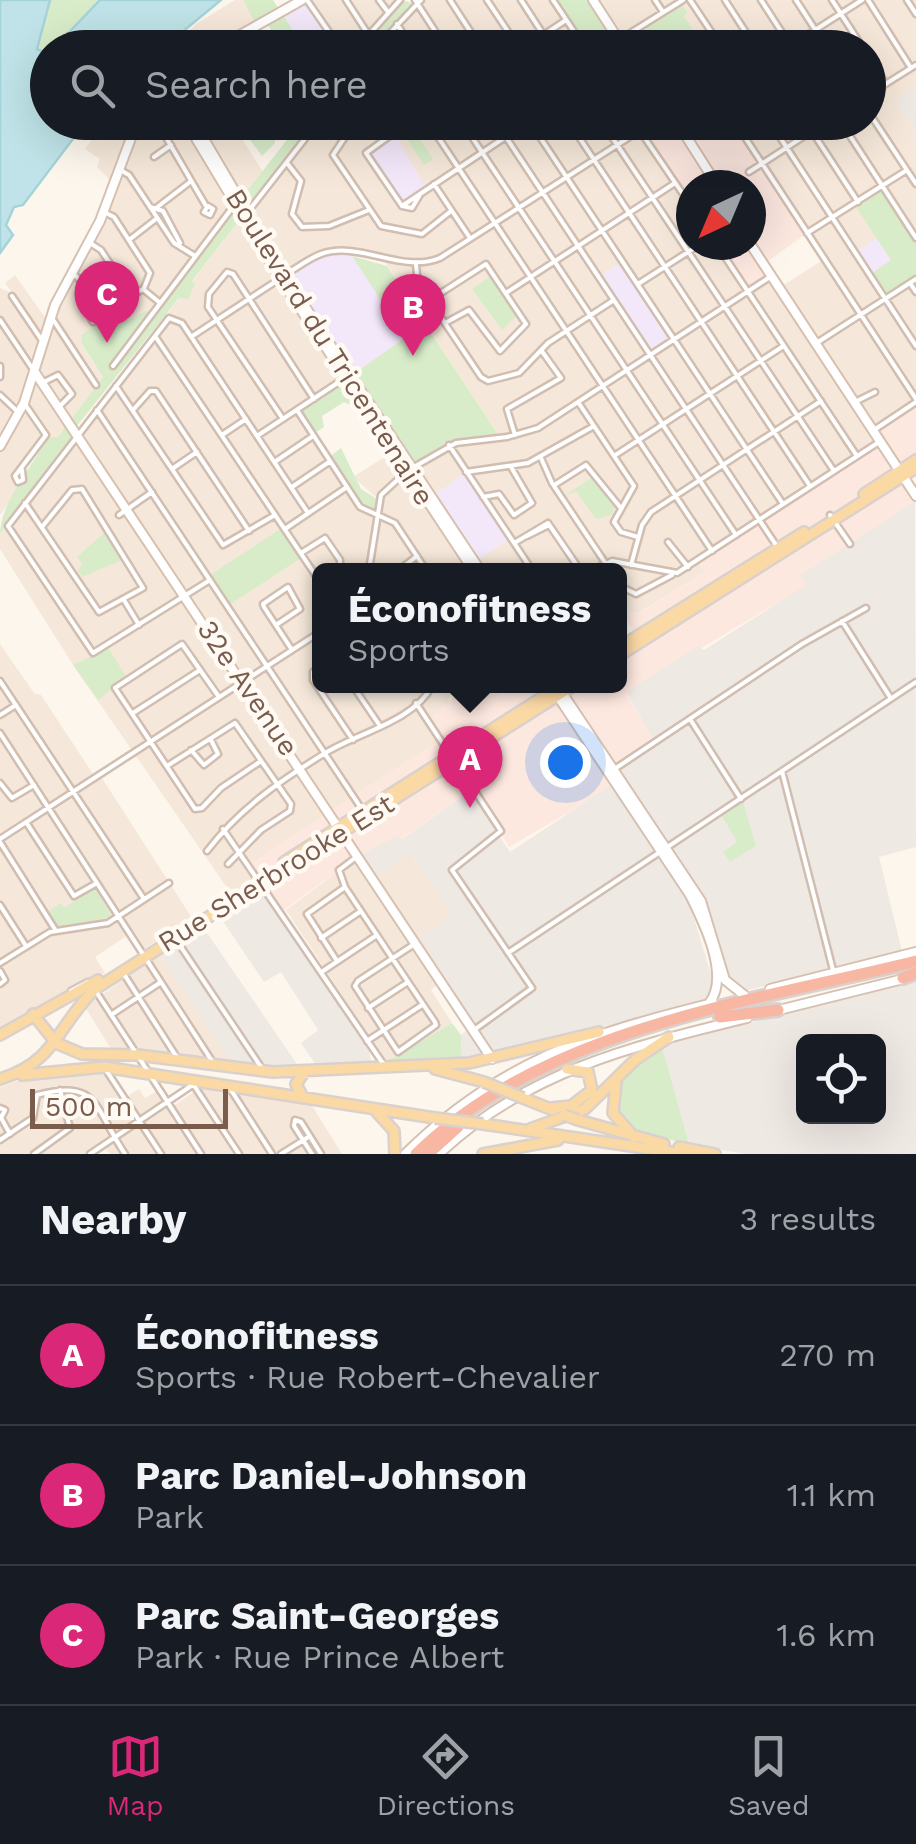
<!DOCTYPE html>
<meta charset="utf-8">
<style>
body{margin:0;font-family:"Work Sans",sans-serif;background:#242831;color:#f1f3f6}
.controls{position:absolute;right:30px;bottom:30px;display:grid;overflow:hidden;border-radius:15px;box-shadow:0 10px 40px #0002}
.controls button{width:90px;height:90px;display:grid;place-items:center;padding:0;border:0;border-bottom:2px solid #363941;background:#171b24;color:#f1f3f6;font:50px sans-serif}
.compass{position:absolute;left:676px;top:170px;width:90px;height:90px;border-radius:50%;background:#171b24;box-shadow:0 10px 40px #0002;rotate:224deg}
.scale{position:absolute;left:30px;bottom:25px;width:198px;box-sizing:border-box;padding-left:10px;border:5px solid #7a5c4d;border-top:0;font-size:28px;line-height:35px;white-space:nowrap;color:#7a5c4d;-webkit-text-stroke:8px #fffaf3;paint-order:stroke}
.you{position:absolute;left:565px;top:762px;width:35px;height:35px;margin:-25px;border:8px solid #fff;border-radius:50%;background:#1a73e8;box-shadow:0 0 0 15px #1a73e833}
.badge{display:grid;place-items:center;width:65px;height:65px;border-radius:50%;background:#db2777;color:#fff;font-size:32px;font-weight:700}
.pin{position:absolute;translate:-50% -82px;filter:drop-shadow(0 2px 5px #0008)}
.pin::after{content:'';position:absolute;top:52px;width:35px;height:30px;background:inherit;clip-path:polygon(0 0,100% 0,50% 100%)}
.popup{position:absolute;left:312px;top:563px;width:315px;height:130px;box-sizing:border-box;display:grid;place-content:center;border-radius:15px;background:#171b24;filter:drop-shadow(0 2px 8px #0005);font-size:32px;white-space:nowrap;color:#9ea1a6}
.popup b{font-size:38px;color:#f1f3f6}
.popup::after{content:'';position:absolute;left:50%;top:100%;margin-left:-20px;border:20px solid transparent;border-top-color:#171b24}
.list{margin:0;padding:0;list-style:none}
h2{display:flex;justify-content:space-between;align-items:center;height:130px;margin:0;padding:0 40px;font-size:42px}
h2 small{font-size:32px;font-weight:400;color:#9ea1a6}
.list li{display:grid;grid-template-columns:65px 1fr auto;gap:30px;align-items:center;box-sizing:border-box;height:140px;padding:0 40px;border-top:2px solid #363941}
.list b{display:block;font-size:38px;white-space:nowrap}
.list p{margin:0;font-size:32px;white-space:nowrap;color:#9ea1a6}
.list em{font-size:32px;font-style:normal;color:#9ea1a6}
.icon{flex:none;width:55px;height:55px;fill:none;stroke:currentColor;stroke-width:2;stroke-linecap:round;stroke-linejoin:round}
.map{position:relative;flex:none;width:916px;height:1154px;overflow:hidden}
.search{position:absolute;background:#171b24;box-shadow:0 10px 40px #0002;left:30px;right:30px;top:30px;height:110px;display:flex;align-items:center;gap:25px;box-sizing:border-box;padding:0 35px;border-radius:55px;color:#9ea1a6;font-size:38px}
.sheet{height:550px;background:#171b24}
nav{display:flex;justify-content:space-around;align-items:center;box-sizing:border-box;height:140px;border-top:2px solid #363941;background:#171b24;font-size:28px;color:#9ea1a6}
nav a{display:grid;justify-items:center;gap:5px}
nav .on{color:#db2777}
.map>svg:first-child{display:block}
.residential{fill:#f5e8da}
.commercial{fill:#fde8e0}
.industrial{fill:#efe9e4;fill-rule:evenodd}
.education{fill:#f3e8fa}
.green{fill:#d8ecc9}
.water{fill:#bfe3e8;stroke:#a5d3da;stroke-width:2.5}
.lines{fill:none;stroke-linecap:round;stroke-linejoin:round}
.street-casing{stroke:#d1beb0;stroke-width:9}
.secondary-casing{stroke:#d6c0b0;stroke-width:12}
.primary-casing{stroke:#dad1cd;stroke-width:14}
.highway-casing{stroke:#dad1cd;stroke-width:16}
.street{stroke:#fff;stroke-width:4}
.secondary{stroke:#fff;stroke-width:8}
.primary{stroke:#fbd9a5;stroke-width:9}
.highway{stroke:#f7b7a3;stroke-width:11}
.primary-bridge-casing{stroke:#dad1cd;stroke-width:14;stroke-linecap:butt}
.primary-bridge{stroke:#fbd9a5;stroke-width:9}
.labels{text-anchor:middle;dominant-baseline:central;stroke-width:9;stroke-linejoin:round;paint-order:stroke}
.street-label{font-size:28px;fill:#7a5c4d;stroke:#fffaf3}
</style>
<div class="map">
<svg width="916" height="1154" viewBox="0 0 916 1154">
<rect width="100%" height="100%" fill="#fdf6ec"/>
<path class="residential" d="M235,0H243L256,25L235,38L240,47L173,48L196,24Z
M307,0H400L356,48L340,47Z
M421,0H553L585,48H376Z
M599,0H677L623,34Z
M680,0H916V87L895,100L916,133V402L876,429L782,286L823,260L737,123L868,122V48L704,47L684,16L688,13Z
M103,123H232L263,172L150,312L128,321L120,309L82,335V345L103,377L58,437H48L15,476L22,486L0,515V288L12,293L5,283L15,275L49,323L114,184L97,167L100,159L85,149Z
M318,123H635L691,207V245H716L771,276L880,442L698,561L705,572L637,614L620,609V570H482L476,561L508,540L464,475L433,496L416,469L453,447L501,441L499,436L383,259L324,253L284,275L249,211Z
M242,217L346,378L297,410L360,507L376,515L379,500L353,477L394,451L474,570H320V686H465L450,695L437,742L250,864L259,878L232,895L73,665L0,549V534L167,323V314Z
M0,644L34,693L41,695L97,780L102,778L192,918L144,949L131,933L95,957L105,973L85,980L0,1034Z
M410,853L452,916L417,943L440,983L431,990L452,1023L386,1062L286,910L359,856Z
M160,953L236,1067L111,1049L85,1007Z
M103,1070L123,1099L139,1089L145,1098L157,1091L169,1109L201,1087L311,1104L342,1154H110L104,1147L94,1154H0V1087L28,1077Z"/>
<path class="commercial" d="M653,123H672L712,185H691V208L638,129Z
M679,123H732L807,233L767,262L751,238V185H717Z
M716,245H751L771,276L747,292Z
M916,402V460L637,637L620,609L638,614L705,572L698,560L879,442L873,430Z
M900,478L915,501L803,573L809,584L626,693L654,742L613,769L562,692L573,686H620V655Z
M465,686H551L554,689L259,878L249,864L437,742L428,721Z
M557,695L616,785L509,847L473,789L401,839L359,856L281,912L262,883Z"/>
<path class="industrial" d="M916,87V133L895,100Z
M915,501L916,847L879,857L902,951L742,992L726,975L712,920L701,901L613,769L654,742L626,692L698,646L704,650L806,585L800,575Z
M611,785L688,899L714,984L711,996L704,1002L462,1061L461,1035L474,1025L417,939L451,915L411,854L374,878L359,856L398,835L402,839L470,791L510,852Z
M260,887L369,1051L371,1061L366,1064L316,1065L301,1043L318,1030L281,972L264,982L218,914Z
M201,924L299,1067H235L160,953Z
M916,979V1154H745L689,1144L662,1046ZM804,1042H878V1116H804Z"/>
<path class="education" d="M307,0L334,39L321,47H304L280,12Z
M396,136L425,187L402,202L369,155Z
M877,238L891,260L872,273L857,251Z
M337,254L352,256L406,338L353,374L288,277L313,260Z
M621,262L671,336L649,351L599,277Z
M464,474L508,540L476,561L433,496Z"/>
<path class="green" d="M50,0H100L55,47L48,48L47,54L37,49Z
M243,0H273L304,47H283L265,21L256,25Z
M403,0L414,4L374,47L360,48Z
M553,0H593L624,47H585Z
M682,4L688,13L684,16L704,47H631L627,39Z
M263,123H274L275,143L262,156L250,140L263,131Z
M300,123H315L249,206L244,195Z
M412,127L433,159L424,165L403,133Z
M882,190L916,243V275L887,294L872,273L891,260L856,207Z
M236,207L242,217L192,281L195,284L188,299L179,298L77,426L72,418L103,377L82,344L81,335L120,309L128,321L146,311L154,314Z
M352,256L387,266L499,436L460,439L413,464L353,374L405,338Z
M492,275L518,314L502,330L472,289Z
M344,382L353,406L344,402L322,416L324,427L315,433L300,411Z
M68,423L74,435L0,534C0,503 33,465 48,437H58Z
M341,448L361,489L377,499L375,512L360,504L329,457Z
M593,477L615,506L612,515L596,519L576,491L564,496Z
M282,528L301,558L229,605L210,575Z
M106,531L125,559L82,577L78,571L82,563L77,557Z
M108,648L126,676L98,700L73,665Z
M743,802L756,846L730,862L723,852L737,842L722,816Z
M96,887L112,917L58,927L48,911L61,903L64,908Z
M452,1023L461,1035L462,1061L386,1062Z
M662,1046L689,1144L630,1131L616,1109C616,1077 637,1063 662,1046Z"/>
<path class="water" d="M0,0H50L37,49L47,54L48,122L85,123L23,205L14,207L6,225L13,235L0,253Z
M100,0H221L164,47H55Z"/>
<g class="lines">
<g class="street-casing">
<path id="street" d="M307,0L340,48
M346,0L368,34
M379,0L388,12
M415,0L446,48
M450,0L481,48
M487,0L519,48
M521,0L552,48
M553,0L585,48
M655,0L663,12
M690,0L722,48
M725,0L756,48
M761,0L792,48
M796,0L827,48
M832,0L863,48
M868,0L911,68
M907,0L916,14
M397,24L412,48
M619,40L683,0
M357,48L400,0
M376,48L421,0
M524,48L566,20
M787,48L862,0
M868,56L886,84
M868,95L916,65
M868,111L916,184
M157,122L206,206
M355,122L333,155L381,226L422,234L451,211
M428,122L712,551
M462,122L736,535
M496,122L778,548
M530,122L783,504
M569,122L810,486
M602,122L834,471
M634,122L691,206
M735,122L916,399
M770,122L916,346
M806,122L858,202
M841,122L916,238
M154,157L171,145
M287,163L301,181L292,214L302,227L329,226L369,210
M122,171L129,175L174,243L195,256
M749,172L826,122
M434,184L470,238
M421,193L412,208L402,206L528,122
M208,206L213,209L210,215L204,212Z
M402,206L366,153L409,122
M150,207L163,211L180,243
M156,208L190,182
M104,212L114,217L150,273L144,288
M247,213L318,122
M807,233L907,170
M129,240L156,219
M90,243L101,250L131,296L143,289L159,302
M717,245L857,456
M416,265L418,283L481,377L488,381L519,373L548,343L614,300
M72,274L77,277L99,311L102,316L93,322L90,317L99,311
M286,274C297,268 309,258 321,254C360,240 400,274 440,258L653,122
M910,283L916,292
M638,284L699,245
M506,293L675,183
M12,296L41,339
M430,300L486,264L526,324L500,351L469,310L445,323
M52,318L96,385
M0,320L34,371
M155,336L320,582
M191,337L278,280
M815,344L916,279
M0,366V377
M113,366L232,208
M44,382L58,375L72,394L60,406
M116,386L223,545L275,515
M0,395L18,412
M857,401L875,392
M578,402L634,486L614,522L621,532L638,537
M97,410L361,808
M133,410L150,391H156L249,531
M297,410L360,507L395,523L426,570
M283,419L208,307L209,294L227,272L233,274L314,399
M874,430L916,402
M222,435L246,419
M515,435L507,409L561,378L541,350
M257,436L345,378
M449,445L532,570
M614,456L782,347
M541,458L552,483L610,570
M276,461L313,436
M414,467L456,443L507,437L538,428L770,277
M172,469L197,452
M22,470L23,480L18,482L15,476L46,435L24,403
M466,472L528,463L594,426
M556,484L586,465L620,507
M292,487L329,462
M483,497L499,494L514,515L532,503L511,467
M25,503L99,612L143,588L82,489L72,490L42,527
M119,515L152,492
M830,515L850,544
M285,529L347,487
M527,536L549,525
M516,542L548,523L580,570
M668,542L688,567
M301,553L325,538L340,560V570
M631,565L642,525L651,512L821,401
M369,570L381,495L406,472
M399,570L417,556
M592,570L612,561L677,573L879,442
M210,580L93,653L8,526L169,318L182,323L308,513
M620,586L636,594L672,575
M124,600L139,625
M842,621L890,697
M276,625L300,609L288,587L263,604L264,607L292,650
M320,667L313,672V680L353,740
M0,681L144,899
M353,686L380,726
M219,697L182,644L115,688L195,809L202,808L221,788L261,761
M416,703L449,753
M133,713L200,670
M0,715L16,705
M690,719L741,799
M0,733L212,1061
M191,750L204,765L218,754L211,740
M455,761L501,831L452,870L532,988L474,1030
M167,766L235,723L291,804L290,811L261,830L228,864
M613,770L802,644L866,608
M782,771L833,970
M0,783L12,798L34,785
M26,822L74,896L97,883
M223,829L384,1065
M0,839L320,632
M0,842L56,931
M207,851C240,808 281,780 327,752C358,733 414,721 432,686
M355,858L339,870L345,887C375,932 405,978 435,1022L436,1025L398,1052L355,986L358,981L413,945
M0,905L26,946
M175,938L261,1067
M321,938L361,911
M508,953L916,682
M337,961L307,914L345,887
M0,963L50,932L108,923L169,883
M0,971L5,980L0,984
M122,971L176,1056
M323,971L377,935
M95,990L147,1070
M71,991L88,982
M368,1008L408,982
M111,1015L161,982
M367,1041L422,1005
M106,1070L161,1154
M152,1078L201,1154
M193,1084L239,1154
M231,1090L272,1154
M0,1108L5,1110L1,1118
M0,1116L10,1134
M0,1140L33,1118L37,1095C99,1078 94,1108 125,1154
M34,1154L70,1128L60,1090
M90,1154L194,1084
M281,1154L310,1136
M312,1154L294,1126L295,1120L301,1122L321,1154"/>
</g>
<g class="secondary-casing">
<path id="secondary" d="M593,0L624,48
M217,48L302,0
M186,122L280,278L473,570
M194,122L284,275L480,570
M677,122L717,185
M751,245L916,496
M34,371L492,1059
M0,446L24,403L55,305L100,221L137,122
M551,686L690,895C703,921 730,975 710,1002
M561,691L701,901L725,980L744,995
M770,989L916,952
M775,1011L907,978
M405,1154C499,1061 589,1034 713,1003
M439,1154C527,1071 633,1046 747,1018"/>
</g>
<g class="primary-casing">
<path id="primary" d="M864,494L916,460
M620,647L804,532
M620,655L916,468
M284,862L560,686
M33,1014L56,1043L82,1054L138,1055L273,1072L469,1063L599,1032
M0,1035L98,980
M435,1069L484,1082
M22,1075L104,1067L435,1118
M0,1079C56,1062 57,1026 95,989L573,686
M616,1082L613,1113L634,1137
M303,1098L296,1084L305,1071
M523,1098L553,1110
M551,1108L571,1106L592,1090L588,1072L567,1069
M375,1110L394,1131L395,1154
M578,1120L664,1144
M483,1124L684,1154
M530,1129L585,1109L635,1060L669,1037
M679,1147L715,1154
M483,1154L558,1140"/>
</g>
<g class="highway-casing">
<path id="highway" d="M903,978L916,973
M720,1017L778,1010
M416,1154C544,1028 747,1003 916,961
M428,1154L458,1127"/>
</g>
<use href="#street" class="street"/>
<use href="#secondary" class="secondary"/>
<use href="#primary" class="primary"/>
<use href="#highway" class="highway"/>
<g class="primary-bridge-casing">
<path id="primary-bridge" d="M484,1082L523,1098
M564,1115L578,1120
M435,1118L483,1124"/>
</g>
<use href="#primary-bridge" class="primary-bridge"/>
</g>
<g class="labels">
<g class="street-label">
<text transform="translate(330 347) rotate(58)">Boulevard du Tricentenaire</text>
<text transform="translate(248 688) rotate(56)">32e Avenue</text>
<text transform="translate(276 873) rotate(-32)">Rue Sherbrooke Est</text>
</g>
</g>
</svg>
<div class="controls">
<button><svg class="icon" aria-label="locate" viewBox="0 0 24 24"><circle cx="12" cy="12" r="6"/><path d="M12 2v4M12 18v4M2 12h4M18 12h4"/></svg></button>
</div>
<svg class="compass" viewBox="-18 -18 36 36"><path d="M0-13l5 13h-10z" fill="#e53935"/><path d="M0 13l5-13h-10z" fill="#9ea1a6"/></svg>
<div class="scale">500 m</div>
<div class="you"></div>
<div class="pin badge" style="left:470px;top:808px">A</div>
<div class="popup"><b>Éconofitness</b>Sports</div>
<div class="pin badge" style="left:413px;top:356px">B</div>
<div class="pin badge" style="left:107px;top:343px">C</div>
<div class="search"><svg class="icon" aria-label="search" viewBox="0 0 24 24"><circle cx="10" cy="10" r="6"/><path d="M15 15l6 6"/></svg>Search here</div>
</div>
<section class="sheet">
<h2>Nearby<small>3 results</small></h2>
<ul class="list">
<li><span class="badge">A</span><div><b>Éconofitness</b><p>Sports · Rue Robert-Chevalier</p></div><em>270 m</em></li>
<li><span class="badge">B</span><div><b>Parc Daniel-Johnson</b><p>Park</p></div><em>1.1 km</em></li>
<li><span class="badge">C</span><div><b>Parc Saint-Georges</b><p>Park · Rue Prince Albert</p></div><em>1.6 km</em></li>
</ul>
</section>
<nav>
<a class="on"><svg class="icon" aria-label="map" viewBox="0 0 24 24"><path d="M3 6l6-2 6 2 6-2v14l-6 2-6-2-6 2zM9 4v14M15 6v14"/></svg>Map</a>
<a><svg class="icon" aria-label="directions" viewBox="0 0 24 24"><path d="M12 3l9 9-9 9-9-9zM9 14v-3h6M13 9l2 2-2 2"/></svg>Directions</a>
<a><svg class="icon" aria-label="saved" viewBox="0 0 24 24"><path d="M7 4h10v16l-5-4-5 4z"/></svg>Saved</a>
</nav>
